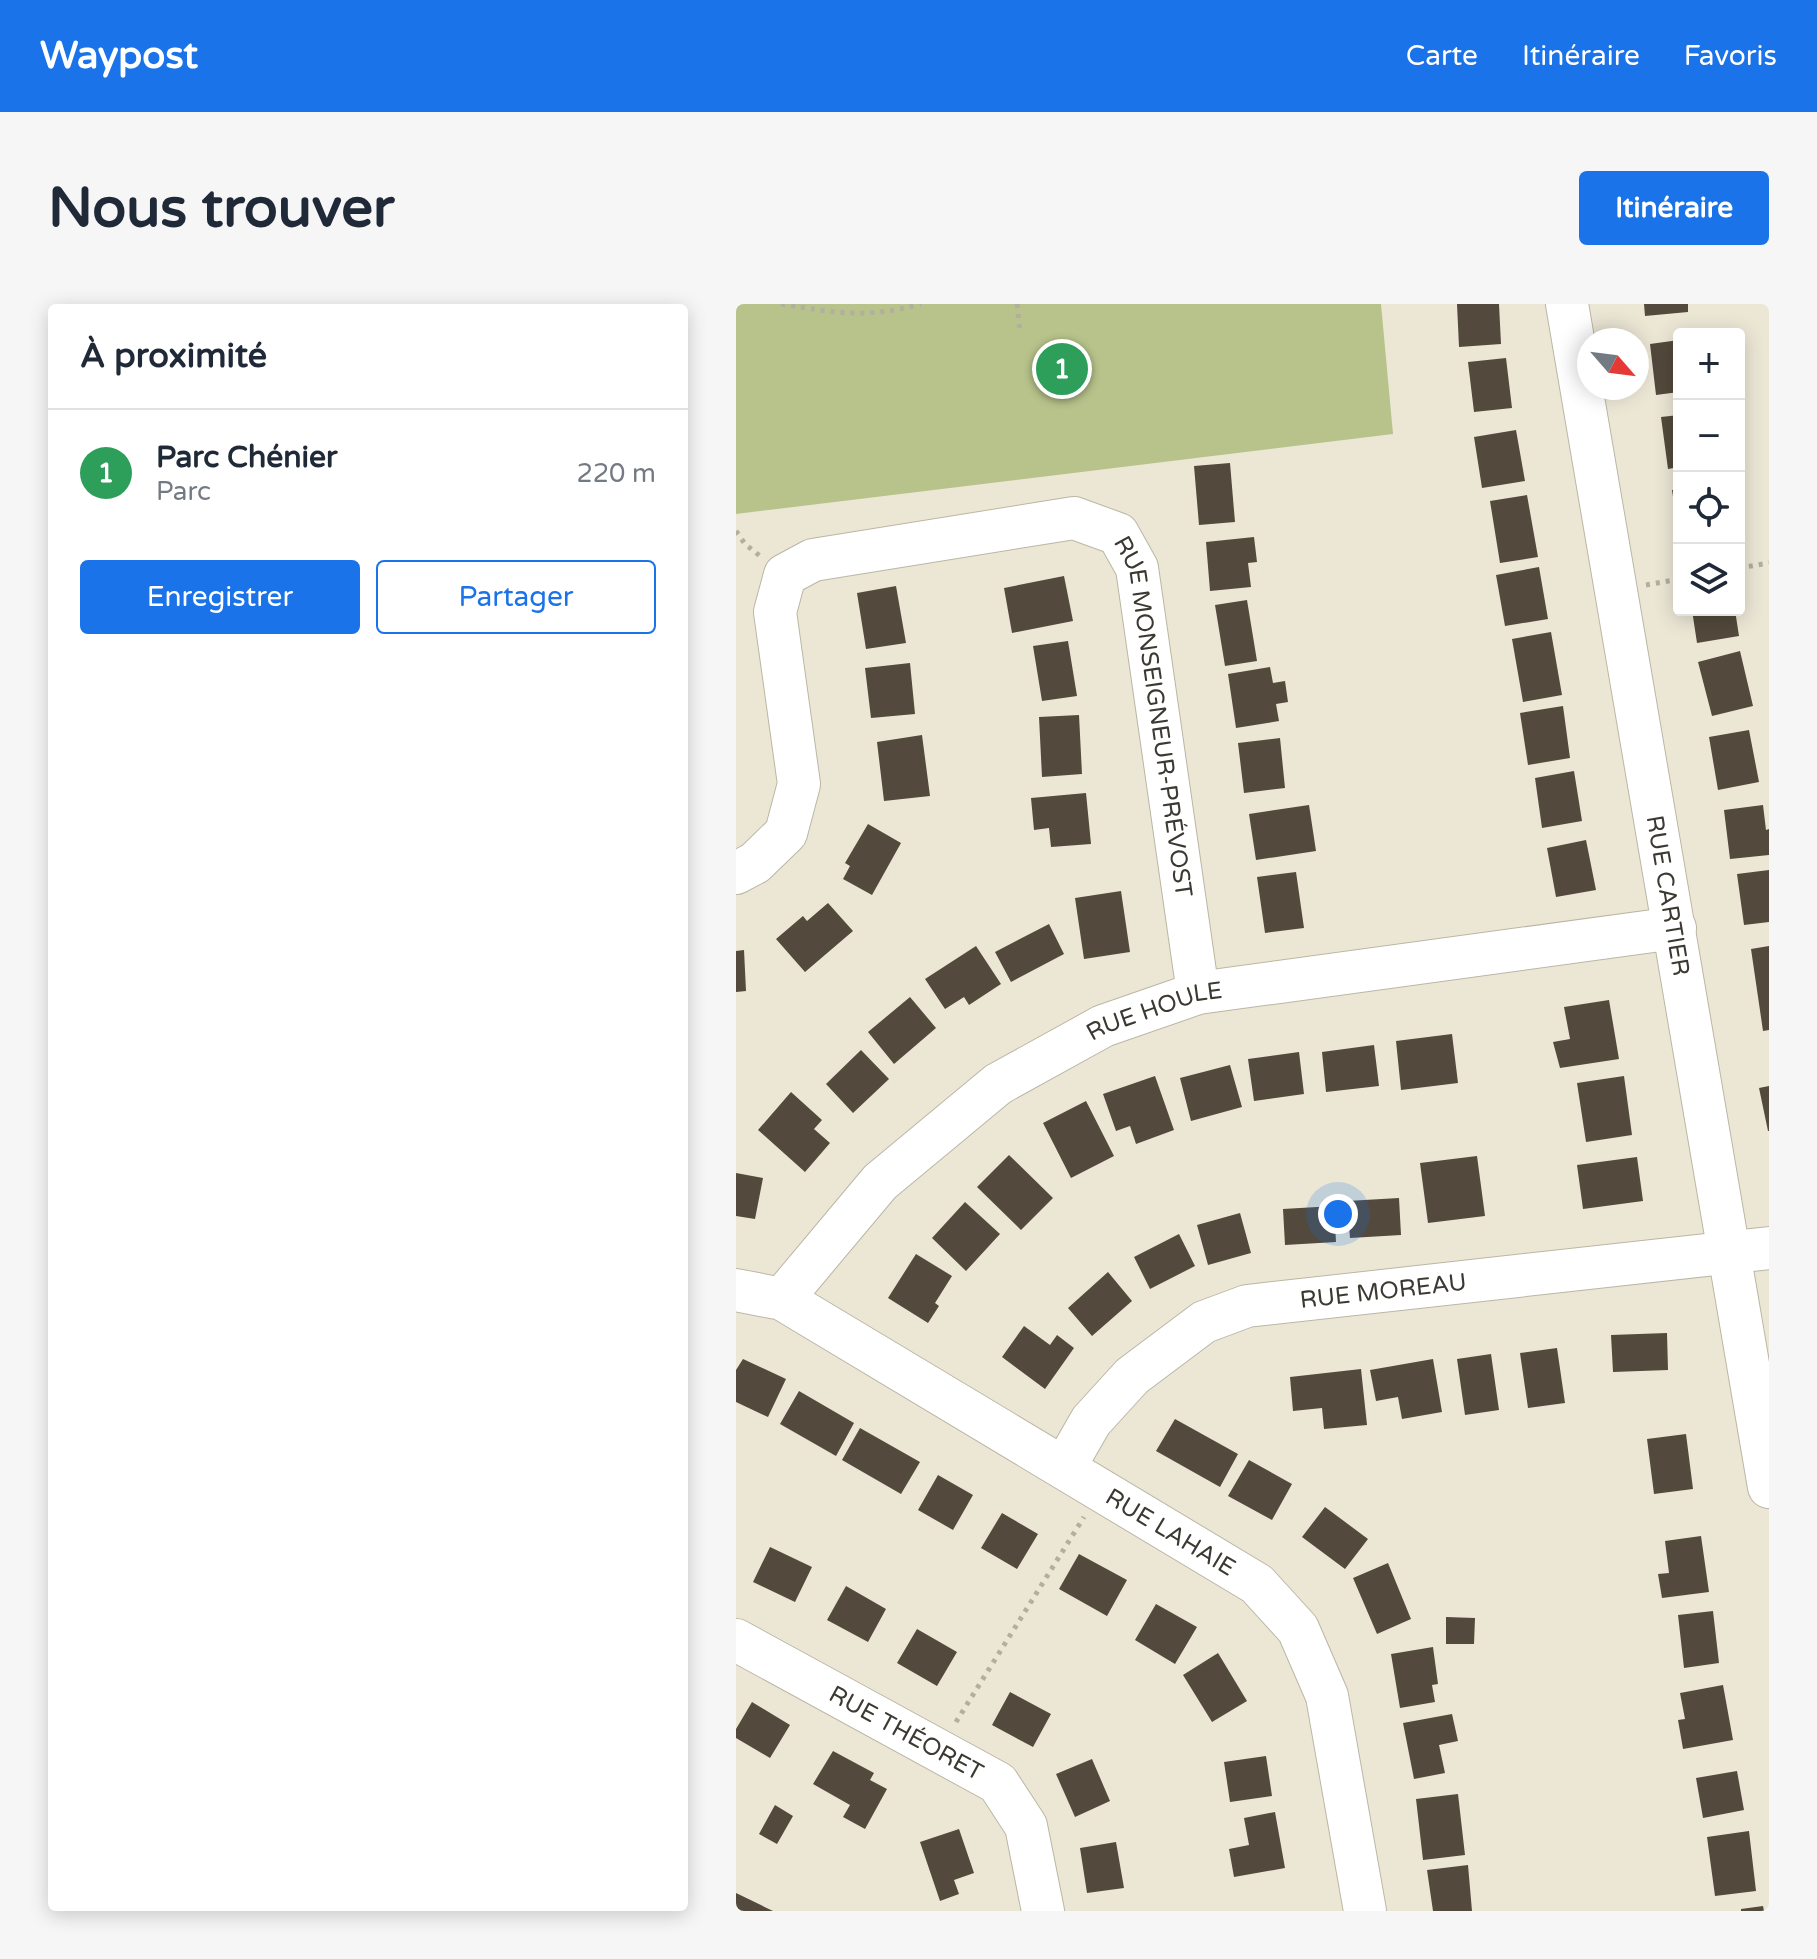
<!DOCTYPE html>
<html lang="fr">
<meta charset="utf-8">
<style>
body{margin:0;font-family:"Varela Round",sans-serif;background:#f6f6f7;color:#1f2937}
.controls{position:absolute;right:24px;top:24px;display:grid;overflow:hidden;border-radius:8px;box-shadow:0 4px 20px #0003}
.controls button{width:72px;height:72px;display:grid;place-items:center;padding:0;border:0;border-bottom:2px solid #e0e1e3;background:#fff;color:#1f2937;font:40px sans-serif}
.compass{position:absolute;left:841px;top:24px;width:72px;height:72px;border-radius:50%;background:#fff;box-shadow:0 4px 20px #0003;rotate:118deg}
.you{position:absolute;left:602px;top:910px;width:28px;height:28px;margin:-20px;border:6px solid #fff;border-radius:50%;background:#1a73e8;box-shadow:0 0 0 12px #1a73e833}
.badge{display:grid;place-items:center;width:52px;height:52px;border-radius:50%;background:#1a73e8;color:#fff;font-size:26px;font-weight:700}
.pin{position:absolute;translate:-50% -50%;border:4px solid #fff;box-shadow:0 2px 8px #0006}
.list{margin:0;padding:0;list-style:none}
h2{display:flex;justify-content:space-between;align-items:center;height:104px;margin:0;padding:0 32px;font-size:34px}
h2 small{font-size:26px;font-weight:400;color:#747a83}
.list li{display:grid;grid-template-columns:52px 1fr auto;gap:24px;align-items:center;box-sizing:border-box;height:128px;padding:0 32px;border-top:2px solid #e0e1e3}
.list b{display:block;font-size:30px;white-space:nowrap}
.list p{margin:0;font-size:26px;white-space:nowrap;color:#747a83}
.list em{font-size:26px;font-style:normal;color:#747a83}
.actions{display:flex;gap:16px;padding:24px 32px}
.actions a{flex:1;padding:18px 0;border:2px solid #1a73e8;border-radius:8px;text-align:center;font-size:28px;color:#1a73e8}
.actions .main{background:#1a73e8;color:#fff}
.icon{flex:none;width:44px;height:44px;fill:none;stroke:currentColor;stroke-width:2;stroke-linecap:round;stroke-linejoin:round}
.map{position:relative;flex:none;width:1033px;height:1607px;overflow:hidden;border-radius:8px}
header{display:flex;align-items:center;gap:48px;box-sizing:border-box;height:112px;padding:0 40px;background:#1a73e8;color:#fff}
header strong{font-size:38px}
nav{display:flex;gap:44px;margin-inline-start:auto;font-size:28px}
.intro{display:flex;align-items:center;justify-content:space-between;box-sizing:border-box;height:192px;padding:0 48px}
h1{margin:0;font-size:56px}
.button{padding:20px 36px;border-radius:8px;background:#1a73e8;color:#fff;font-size:28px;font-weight:700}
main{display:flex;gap:48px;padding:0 48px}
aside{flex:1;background:#fff;border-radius:8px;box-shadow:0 4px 20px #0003}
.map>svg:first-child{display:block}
.green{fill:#b8c38b}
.building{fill:#53493c}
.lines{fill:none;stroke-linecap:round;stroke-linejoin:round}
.minor-casing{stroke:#bbb6a5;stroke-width:44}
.path{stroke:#b2aea0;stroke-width:5;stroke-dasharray:4 6;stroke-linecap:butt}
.minor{stroke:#fff;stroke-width:42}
.labels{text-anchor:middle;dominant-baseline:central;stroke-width:8;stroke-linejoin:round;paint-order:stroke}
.street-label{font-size:24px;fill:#3b3932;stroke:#fff}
</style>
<header>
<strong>Waypost</strong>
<nav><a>Carte</a><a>Itinéraire</a><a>Favoris</a></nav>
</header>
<div class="intro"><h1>Nous trouver</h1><a class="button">Itinéraire</a></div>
<main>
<aside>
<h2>À proximité<small></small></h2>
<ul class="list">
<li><span class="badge" style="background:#2e9e5b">1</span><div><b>Parc Chénier</b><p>Parc</p></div><em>220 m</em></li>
</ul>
<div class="actions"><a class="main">Enregistrer</a><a>Partager</a></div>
</aside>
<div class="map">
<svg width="1033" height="1607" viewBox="0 0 1033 1607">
<rect width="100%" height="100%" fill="#ece7d5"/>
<path class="green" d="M0,0H645L657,130L0,210Z"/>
<path class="building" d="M721,0H763L765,40L723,43Z
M908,0H952V8L909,12Z
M943,36V88L920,91L914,40Z
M770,54L776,104L738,108L732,58Z
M943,111V163L932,165L925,113Z
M780,126L789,177L746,184L738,133Z
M494,159L499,218L463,221L458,162Z
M943,185V219H941L936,186Z
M791,191L802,253L764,259L754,197Z
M518,233L521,258L512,259L515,283L474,287L470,238Z
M803,263L812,315L769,322L760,271Z
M328,272L337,317L276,329L268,284Z
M160,282L170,339L130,345L121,289Z
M511,296L521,357L489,362L479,301Z
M956,306H999L1003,332L961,339Z
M815,328L826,391L787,398L776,335Z
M332,337L341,392L306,397L297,342Z
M1004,347L1017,402L976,412L962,358Z
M174,359L179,410L135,414L129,364Z
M534,363L537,379L549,377L552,398L540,400L543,417L500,424L492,370Z
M827,402L834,454L792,461L784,409Z
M343,411L346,470L306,473L303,413Z
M1013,426L1023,478L982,486L973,433Z
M186,431L194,492L148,497L141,438Z
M544,434L549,484L508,489L502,439Z
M838,467L846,517L806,524L799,474Z
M350,489L355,540L315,543L313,524L298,526L295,494Z
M573,501L580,547L520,556L513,510Z
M1027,501L1030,526L1033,525V551L994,555L988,506Z
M132,520L165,539L136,591L107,575L114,562L109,559Z
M850,536L860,586L820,593L811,544Z
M1033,566V618L1008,621L1001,570Z
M560,568L568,624L529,629L521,573Z
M385,587L394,648L348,655L339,594Z
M92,599L117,627L69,668L40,635L67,612L71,617Z
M313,620L328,650L275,678L259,648Z
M240,642L265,680L233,701L228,693L209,705L189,675Z
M1033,642V726L1027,727L1015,645Z
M8,646L10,687L0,688V647Z
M174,693L200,724L158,760L132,728Z
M873,696L883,755L824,764L817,738L834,735L828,703Z
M716,730L722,779L665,786L660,737Z
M638,741L643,782L590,788L586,748Z
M125,746L153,775L117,809L90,780Z
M563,748L568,790L518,797L512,755Z
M494,761L506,803L455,817L444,774Z
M419,772L438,826L400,840L394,822L380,827L367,790Z
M888,772L896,831L850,838L841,779Z
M1033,782V827H1032L1023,784Z
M55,788L86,816L78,825L94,839L69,868L22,826Z
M350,797L378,852L335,874L307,819Z
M273,851L317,894L285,926L241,883Z
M741,852L749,912L692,919L684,859Z
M901,853L907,897L847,905L841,861Z
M0,869L27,874L19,915L0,912Z
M663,894L665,931L614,934L611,897Z
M229,898L264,930L230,967L196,934Z
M598,902L600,938L549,941L547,905Z
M504,909L515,949L472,961L461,921Z
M443,930L459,962L414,985L398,953Z
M180,950L216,972L199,999L203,1002L192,1019L152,994Z
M372,968L396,997L356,1032L332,1004Z
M288,1022L314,1041L321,1031L338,1044L309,1085L266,1053Z
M931,1029L932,1066L877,1068L875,1031Z
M821,1044L829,1099L792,1104L784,1049Z
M755,1050L763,1106L729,1111L721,1055Z
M7,1055L50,1075L32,1113L0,1098V1066Z
M697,1055L706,1108L666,1115L662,1093L640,1097L634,1066Z
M625,1065L631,1121L588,1125L586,1104L557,1107L554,1073Z
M63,1087L118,1119L100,1152L44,1120Z
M439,1115L502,1150L484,1183L420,1147Z
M124,1124L184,1158L165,1190L106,1156Z
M950,1130L957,1185L918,1190L911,1135Z
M513,1156L556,1180L536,1216L492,1192Z
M202,1171L237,1191L217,1226L182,1206Z
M589,1203L632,1235L609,1265L566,1233Z
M266,1209L302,1230L281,1265L245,1244Z
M965,1232L973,1288L926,1294L922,1270L933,1269L929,1237Z
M34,1243L76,1263L59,1298L17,1278Z
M343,1250L391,1276L371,1312L323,1285Z
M652,1259L675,1315L641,1330L617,1274Z
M110,1282L150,1305L132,1338L91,1316Z
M420,1300L461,1323L439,1360L399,1336Z
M977,1307L983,1359L948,1364L942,1311Z
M710,1313L739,1314L738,1340H710Z
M181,1325L221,1348L201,1382L161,1359Z
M697,1343L702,1380L696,1381L699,1398L664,1404L655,1350Z
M482,1349L511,1397L476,1418L447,1371Z
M987,1381L997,1436L947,1445L942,1416L949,1415L944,1389Z
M274,1388L315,1410L297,1443L256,1421Z
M16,1398L54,1421L34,1454L0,1434V1425Z
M716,1410L722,1437L703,1441L709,1469L678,1475L667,1419Z
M97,1447L138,1469L134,1476L151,1485L129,1525L107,1513L114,1501L77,1480Z
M530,1452L536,1492L494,1498L488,1458Z
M356,1455L374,1497L339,1513L320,1470Z
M1001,1467L1008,1506L967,1514L960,1474Z
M722,1490L729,1551L687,1556L680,1495Z
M39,1501L57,1512L41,1540L23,1530Z
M539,1508L549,1564L498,1573L493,1545L513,1541L508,1514Z
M223,1525L238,1569L218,1576L223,1590L204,1597L184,1538Z
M1013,1527L1020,1587L979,1592L971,1533Z
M380,1538L388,1584L351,1589L344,1544Z
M732,1561L736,1607H697L691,1566Z
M0,1589L37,1607H0Z
M1027,1602L1028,1607H1005V1605Z"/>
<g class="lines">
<g class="minor-casing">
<g id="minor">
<path id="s1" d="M831,0L1033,1183"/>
<path id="s2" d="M0,569L19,559L50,529L63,480L39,308L49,271L77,256L338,214L382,230L401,264L462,689"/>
<path id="s3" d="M0,986L46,995L521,1280L562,1325L591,1392L629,1607"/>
<path id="s4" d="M46,995L144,878L262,780L367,722L462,689L939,624"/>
<path id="s5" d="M328,1164L355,1117L396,1072L468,1018L511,1002L1033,944"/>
<path id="s6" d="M0,1336L262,1479L290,1522L307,1607"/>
</g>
</g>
<path class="path" d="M45,0C101,9 130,15 185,0
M281,0L284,28
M0,227L9,240L24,252
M1003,264L1033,259
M910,281L943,275
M220,1418L348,1213"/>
<use href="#minor" class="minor"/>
</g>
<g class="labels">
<g class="street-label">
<text stroke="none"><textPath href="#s2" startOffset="858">RUE MONSEIGNEUR-PRÉVOST</textPath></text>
<text stroke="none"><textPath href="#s1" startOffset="600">RUE CARTIER</textPath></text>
<text stroke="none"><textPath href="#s4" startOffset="480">RUE HOULE</textPath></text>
<text stroke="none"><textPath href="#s5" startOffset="388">RUE MOREAU</textPath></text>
<text stroke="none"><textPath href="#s3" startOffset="500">RUE LAHAIE</textPath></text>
<text stroke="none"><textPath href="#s6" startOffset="194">RUE THÉORET</textPath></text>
</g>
</g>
</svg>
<div class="controls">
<button>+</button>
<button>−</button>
<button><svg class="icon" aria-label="locate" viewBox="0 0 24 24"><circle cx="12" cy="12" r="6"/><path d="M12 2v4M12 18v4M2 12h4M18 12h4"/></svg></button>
<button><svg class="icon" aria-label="layers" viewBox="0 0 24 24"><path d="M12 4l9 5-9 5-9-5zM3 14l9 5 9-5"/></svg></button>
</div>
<svg class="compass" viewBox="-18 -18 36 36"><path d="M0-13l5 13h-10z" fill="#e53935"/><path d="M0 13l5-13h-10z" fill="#747a83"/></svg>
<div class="you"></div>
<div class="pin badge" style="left:326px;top:65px;background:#2e9e5b">1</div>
</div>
</main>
